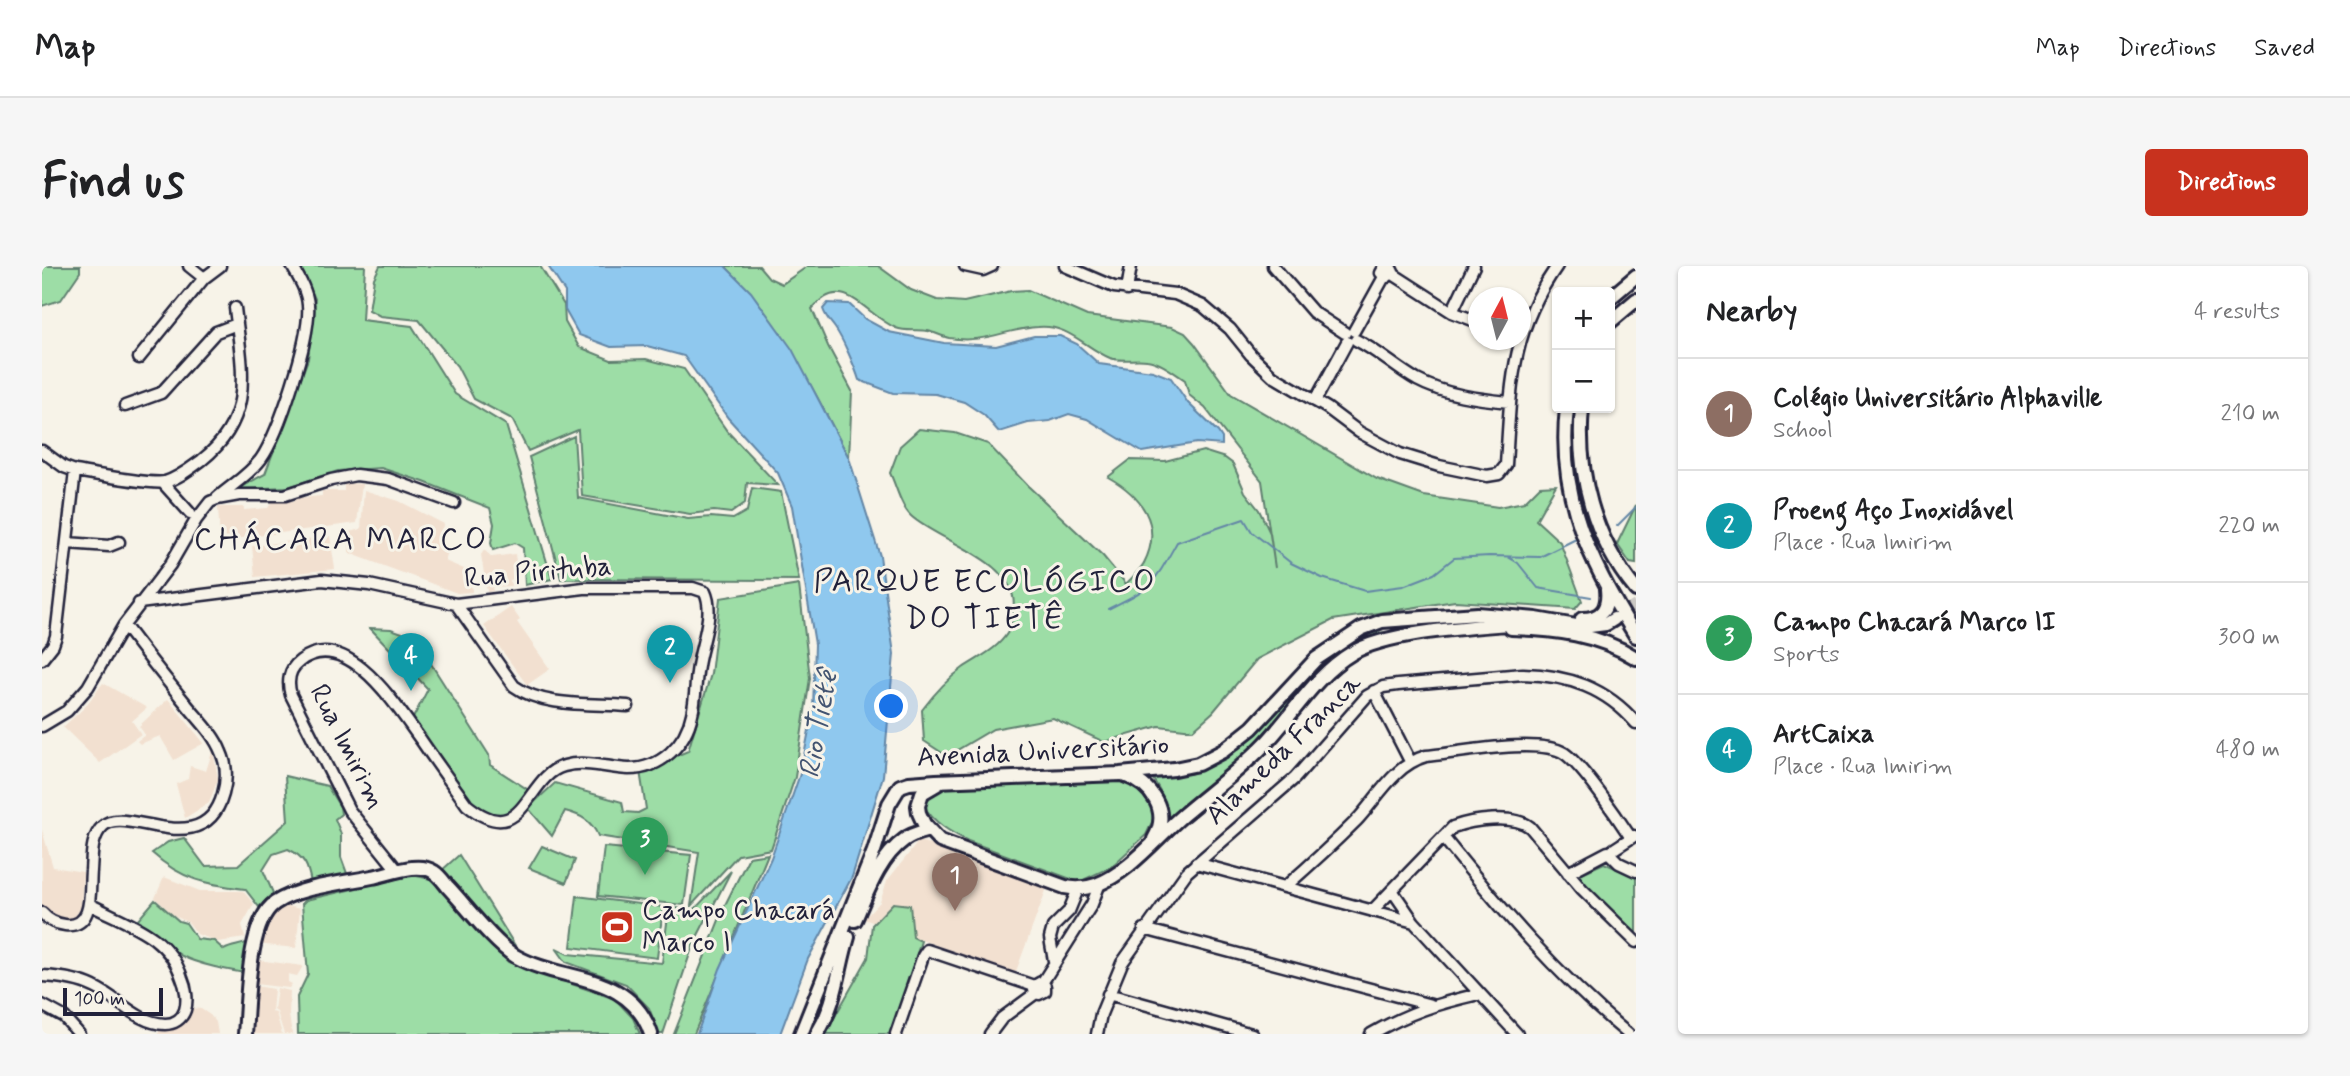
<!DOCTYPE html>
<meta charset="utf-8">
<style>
body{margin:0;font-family:Mynerve,sans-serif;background:#f6f6f6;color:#202124}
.controls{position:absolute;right:21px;top:21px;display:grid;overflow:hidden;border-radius:7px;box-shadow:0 2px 5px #0004}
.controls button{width:63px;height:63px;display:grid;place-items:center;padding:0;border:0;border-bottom:2px solid #e0e0e0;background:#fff;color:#202124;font:35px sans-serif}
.compass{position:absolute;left:1426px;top:21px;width:63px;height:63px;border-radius:50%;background:#fff;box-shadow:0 2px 5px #0004;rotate:7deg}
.scale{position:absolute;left:21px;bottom:18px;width:100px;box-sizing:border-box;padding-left:7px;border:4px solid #22223b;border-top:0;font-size:19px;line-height:24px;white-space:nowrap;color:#22223b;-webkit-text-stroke:5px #f7f3e8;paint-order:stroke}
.you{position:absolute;left:850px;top:441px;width:24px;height:24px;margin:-18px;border:5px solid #fff;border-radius:50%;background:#1a73e8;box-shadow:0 0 0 10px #1a73e833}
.badge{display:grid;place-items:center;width:46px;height:46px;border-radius:50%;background:#c8321e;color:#fff;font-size:23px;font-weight:700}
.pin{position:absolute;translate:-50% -58px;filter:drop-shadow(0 2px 4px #0008)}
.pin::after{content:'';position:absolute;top:37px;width:24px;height:21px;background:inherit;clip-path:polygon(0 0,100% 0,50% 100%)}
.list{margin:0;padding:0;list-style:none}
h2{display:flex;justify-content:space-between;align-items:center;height:91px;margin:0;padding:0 28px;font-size:30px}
h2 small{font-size:23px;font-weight:400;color:#757577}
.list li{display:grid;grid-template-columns:46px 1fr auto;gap:21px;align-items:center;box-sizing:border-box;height:112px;padding:0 28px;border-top:2px solid #e0e0e0}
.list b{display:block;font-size:26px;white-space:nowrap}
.list p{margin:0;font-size:23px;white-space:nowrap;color:#757577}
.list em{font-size:23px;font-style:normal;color:#757577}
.map{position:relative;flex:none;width:1594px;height:768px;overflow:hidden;border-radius:7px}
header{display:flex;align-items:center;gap:42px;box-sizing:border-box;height:98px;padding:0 35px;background:#fff;border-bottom:2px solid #e0e0e0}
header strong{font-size:33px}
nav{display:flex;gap:38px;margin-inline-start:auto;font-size:24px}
.intro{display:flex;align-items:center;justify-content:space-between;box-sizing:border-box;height:168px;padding:0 42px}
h1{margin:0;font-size:49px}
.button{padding:18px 32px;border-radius:7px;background:#c8321e;color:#fff;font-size:24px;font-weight:700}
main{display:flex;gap:42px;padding:0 42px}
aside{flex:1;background:#fff;border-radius:7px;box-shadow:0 2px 5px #0004}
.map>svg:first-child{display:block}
.built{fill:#f2e0d0}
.green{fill:#9ddda6;stroke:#608070;stroke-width:2}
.water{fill:#8fc8ee;stroke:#6386a6;stroke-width:2}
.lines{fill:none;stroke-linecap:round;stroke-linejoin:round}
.stream{stroke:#6386a6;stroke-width:2}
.major-tunnel{stroke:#ccc9c5;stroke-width:12;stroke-dasharray:12 6;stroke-linecap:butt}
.minor-casing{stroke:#22223b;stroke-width:15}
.major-casing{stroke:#22223b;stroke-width:18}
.minor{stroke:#f7f3e8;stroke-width:10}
.major{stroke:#f7f3e8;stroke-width:12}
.labels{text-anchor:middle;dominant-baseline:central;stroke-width:6;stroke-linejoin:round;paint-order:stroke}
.street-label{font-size:28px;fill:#22223b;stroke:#f7f3e8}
.poi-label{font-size:28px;fill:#22223b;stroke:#f7f3e8;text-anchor:start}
.water-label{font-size:30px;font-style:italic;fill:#435471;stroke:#f7f3e8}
.quarter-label{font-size:32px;letter-spacing:2px;fill:#22223b;stroke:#f7f3e8}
</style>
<header>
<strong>Map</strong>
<nav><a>Map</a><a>Directions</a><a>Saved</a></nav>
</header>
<div class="intro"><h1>Find us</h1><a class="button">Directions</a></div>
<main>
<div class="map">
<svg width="1594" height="768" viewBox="0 0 1594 768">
<rect width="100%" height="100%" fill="#f7f3e8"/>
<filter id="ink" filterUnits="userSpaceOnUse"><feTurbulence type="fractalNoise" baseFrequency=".0143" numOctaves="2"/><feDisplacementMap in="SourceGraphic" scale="14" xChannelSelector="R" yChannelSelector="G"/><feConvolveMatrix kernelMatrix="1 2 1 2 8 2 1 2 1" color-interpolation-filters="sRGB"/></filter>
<g filter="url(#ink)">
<path class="built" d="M302,217L320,218L315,257L178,275L176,241H202V244L226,242L230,235H253L255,232L280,230V225H302Z
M322,224L357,235L402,258L399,264L406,285L403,295L422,303L420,314L429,313L430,326L415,327L307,287V266L319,263Z
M288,270L293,303L213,311L210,280Z
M442,284L450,291L473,288L476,312L468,314L469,320L450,321L451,325L445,326L439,289Z
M469,341L478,354L475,356L508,403L485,419L442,360Z
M61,417L105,442L90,455L99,468L58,497L21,461L42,442Z
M126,433L162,477L132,494L118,470L98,478L95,475L103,469L97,460Z
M171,483L176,513L167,537L143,552L134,518L146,513L148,500L164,505Z
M0,564L11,601L41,606L39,642L32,652L10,653L0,642Z
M876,576H881L1006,619L973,708L822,653L838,636L845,615Z
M122,611L158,625H201L212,638L200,659L203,672L176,676L155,668L147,657L131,649L113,632Z
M237,638L258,643L254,682L214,678L231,643Z
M215,694L261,700L255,710L246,708V716L250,718L247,722L213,718Z
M213,720L232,723L230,746L234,747L240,768H209Z
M235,722L248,725L247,749L250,768H242L235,746L232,744Z
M149,742L159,743L168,749L174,756L176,768H116L118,762L143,751Z"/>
<path class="green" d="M0,0H38V6L19,34L0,40Z
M258,0H323L320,54L370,60L413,128L464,159L510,313L483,319L481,282L473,277L451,284L449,277L452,258L448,242L382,216L339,202L296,205L246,221L195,223L223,208L266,93L273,33Z
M338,0H498L522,39L523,56L537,81L569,94L604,93L642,103L685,165L736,219L705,217L703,237L689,247L672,245L648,248L540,230L536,164L486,185L470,153L432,133L415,100L377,54L338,50L327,44L332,12Z
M683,0H717L727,12L740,18L766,0H836L869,24L895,34L922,36L969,25L986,24L1045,50L1130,61L1143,67L1152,77L1189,128L1335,213L1382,230L1456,241L1482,236L1498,220L1514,219L1494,254L1518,276L1540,335L1533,343L1413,335L1291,354L1215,393L1171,446L1151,464L1117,460L1062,476L1011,452L951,463L905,490L882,475L880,444C892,428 904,414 921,402C937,391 955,384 966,366C970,361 970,352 971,346C981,296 898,277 869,250C859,241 854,219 848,207L858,180L877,163L913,167L946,178L986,220L1061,290L1084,318C1090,312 1098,304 1102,297C1122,258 1098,229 1066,211L1088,194L1123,195L1161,185L1183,192L1191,198L1203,226L1217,244L1228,267L1233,302L1220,215L1163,142L1147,129L1143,114C1131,106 1119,96 1105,94C1094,92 1079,96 1068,92C1042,81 1026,58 996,61C963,63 942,78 907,72C900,70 893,67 886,65C876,63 864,66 854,62C822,48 801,5 770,43L786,80L810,125L807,192C771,123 739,55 683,0Z
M532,170L536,232L646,253L669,251L691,253L705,245L710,222L739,226L757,314L519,313L487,191Z
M1594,239V298L1588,297L1575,278Z
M757,319L768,412L753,511L729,583L696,589L649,640L657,586L556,570C550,555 539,549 523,545L510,570L486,542L513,517L580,536L582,546L596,547L604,543L598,505L646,485L669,408L678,332Z
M1426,359L1326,375L1260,427L1178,514L1123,556C1126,537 1119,524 1108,509L1148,508L1175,494L1282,394L1323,368Z
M328,362L349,363L372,371L447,489L448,499L488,525L478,536L476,543C459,551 451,553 435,543L369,456L386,423Z
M243,510L285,520L298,541L299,548L293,553L299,568V591L307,613L269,617C266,600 263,591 246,583L231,588L221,604L231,627L217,641L203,623C164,618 140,614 110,587L126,576L142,572L163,600L196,599L246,555Z
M1062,512C1093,519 1103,514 1114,548L1104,569L1069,601L1037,616L926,575C908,566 892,557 882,540L890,525L905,519Z
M500,580L533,594L524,617L487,602Z
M562,581L649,589L642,639L556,630Z
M726,588L652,768H632L683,639L707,591Z
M417,589L472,678L468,677L399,605Z
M1562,597L1594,611V669L1539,616L1538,608Z
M689,605L651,679L621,768H617L607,742L584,718L524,696L514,682L526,688L620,697L627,641L651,645Z
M370,609L393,614L466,696L573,733L591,752L598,768H256L255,731L266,708L260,638L264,634Z
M535,630L621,641L615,692L529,681Z
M113,634L137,655L144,657L155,673L172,675L182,684C190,679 200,680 208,675L205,707C188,705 155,698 140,690C124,681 110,667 95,655Z
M851,637L868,639L871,671L879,675L849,768H783L826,692L830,659Z"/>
<path class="water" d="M506,0H683L709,26L750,83L807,192L838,290L852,388L841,510L810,611L766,693L738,768H655L678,703L729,592L759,505L771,444L773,378L750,240L736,207L686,152L642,90L605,80L569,81L537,69L523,44V26Z
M786,37L807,38L823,53L847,66L902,77L954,80L992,70H1018L1035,78L1057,98L1111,105L1129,112L1146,137L1176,166L1180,172V179L1155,177L1100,186L1045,153L1027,148L1008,155L986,157L957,166L942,149L922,136L894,128L851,127L817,114C813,101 801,73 793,62C788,55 784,52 781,43Z"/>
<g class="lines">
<path class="stream" d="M1575,260L1594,241
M1466,291L1476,297L1496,322L1549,331
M1066,343C1111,321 1111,319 1135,276L1202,253L1210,266L1249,297L1280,312L1323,325L1361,320L1392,308L1412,292L1447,290L1498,291L1536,272"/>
<path class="major-tunnel" d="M1572,353L1594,340"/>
<g class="minor-casing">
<path id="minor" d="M147,0L162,12
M923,0L941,4L950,0
M1023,0L1072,21L1133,28L1161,40L1188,63L1209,89L1231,110L1285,142L1317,166L1358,188L1397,200L1445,210L1457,208L1464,199C1469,121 1468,67 1515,0
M1231,0L1271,46L1303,67
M1343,0L1339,7L1345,11L1351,6L1348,0
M1351,8L1410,46L1436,56
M1085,24L1089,0
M1410,46L1432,0
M1312,65L1342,11
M1314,74C1336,85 1354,102 1375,114C1403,129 1436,133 1467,136
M97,92L162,12L178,0
M1273,135L1305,76
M83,140L119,127L174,66L195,58
M0,185L22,201L33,205C51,208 109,219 123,216C137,212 149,202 160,194C214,151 200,102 193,42
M121,217L148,247
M175,232C190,219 207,209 219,193C237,168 269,70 266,39C265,25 257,12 250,0
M25,277L67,280L77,276
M97,337L280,314L327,319L414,338L542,322H651L663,326C673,347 659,378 656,400C653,416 654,432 650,448C644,478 619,503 587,503C566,502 543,494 522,500C483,510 483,586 425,539C410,518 394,496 379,474C356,443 305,359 258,395C247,403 245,416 249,429L307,544L356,605
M414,338L472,420C502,442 551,437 586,440
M0,393L11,379L14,370L33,205
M1332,425L1368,495
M0,460L25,445L46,421L82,359L128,299L154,254L168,236L175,233L197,229H243L289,214L314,209L346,213L412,237
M1401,571C1459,643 1514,708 1586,768
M1572,583L1592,570
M1569,589L1577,597L1594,605
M1154,597L1372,656
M1526,607L1566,586
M1243,621C1267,600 1291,578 1314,555C1335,533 1352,499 1384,490C1416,487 1496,471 1522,487C1540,499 1576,552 1589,572
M1350,624L1372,656L1475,768
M1330,645L1411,561C1430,554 1471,548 1488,561L1540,623L1594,676
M0,647C6,654 14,658 23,659C53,662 47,624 49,605C50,590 49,571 61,560C83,538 162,597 181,528C185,514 185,499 179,486C172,468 157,454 145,439C123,412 102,386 82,359
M1102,663L1389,739
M1012,695L1008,672L1011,661L1027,645L1036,623
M0,710C18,711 36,713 52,721C76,732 95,757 123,758C132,758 140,753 143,744C146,735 144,721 140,712C126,668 85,658 47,638
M1000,717L1050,638L1058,617
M1066,728L1210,768
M0,739L22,751L37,768
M854,768L881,690L885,684L992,720L999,716L1003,720V725L997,728L992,724V720
M948,768L960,752L994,727
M1055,768L1059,748L1080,697L1145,606L1253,512L1325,430L1341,421L1356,419L1481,408C1526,409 1564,422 1594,457
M1329,768C1368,746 1394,738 1437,728"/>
</g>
<g class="major-casing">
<path id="major" d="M1568,32L1594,10
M1568,56L1594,34
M1525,142C1515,230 1548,297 1594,370
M1540,142C1534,207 1552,273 1594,324
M1540,353C1560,353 1567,342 1565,323
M1469,362C1513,363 1556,368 1594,392
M1082,509C1109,518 1129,545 1112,573
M897,517L880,527L876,540L877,547L882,558L898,575L1023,621C1033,623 1043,623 1054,619C1088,606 1114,572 1141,549C1168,526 1197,505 1222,479C1251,449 1273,409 1310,387C1347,365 1433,361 1477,357
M813,654C825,627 837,592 862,574C869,568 879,566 887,564
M203,768C206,736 205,656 233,637C257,621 301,617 330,611C347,608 376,595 392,606C397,609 402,616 406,621C424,640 452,677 473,690C520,717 588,705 609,768
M759,768L832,585L847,538L858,520L867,517L894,515L1078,508L1132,503L1156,498L1181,485L1210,462L1274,393L1319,363L1340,355L1435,348L1494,353L1540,361L1564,358L1572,353
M775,768C794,738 796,704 806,671"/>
</g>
<use href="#minor" class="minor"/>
<use href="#major" class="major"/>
</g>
</g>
<defs>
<g id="stadium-square" transform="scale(1.75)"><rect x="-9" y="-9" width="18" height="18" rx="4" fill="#c8321e" stroke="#f7f3e8"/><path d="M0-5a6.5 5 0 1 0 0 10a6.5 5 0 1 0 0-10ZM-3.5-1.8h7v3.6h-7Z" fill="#fff"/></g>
</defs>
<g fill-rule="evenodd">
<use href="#stadium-square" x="575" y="661"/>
</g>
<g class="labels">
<g class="street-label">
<text transform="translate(496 307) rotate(-5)">Rua Pirituba</text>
<text transform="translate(305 481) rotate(63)">Rua Imirim</text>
<text transform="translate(1242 484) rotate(-44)">Alameda Franca</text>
<text transform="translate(1001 486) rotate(-3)">Avenida Universitário</text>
</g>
<g class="poi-label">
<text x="600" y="645">Campo Chacará<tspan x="600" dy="32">Marco I</tspan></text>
</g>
<g class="water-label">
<text transform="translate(777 458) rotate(-80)">Rio Tietê</text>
</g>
<g class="quarter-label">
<text x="299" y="274">CHÁCARA MARCO</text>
<text x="943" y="316">PARQUE ECOLÓGICO<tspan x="943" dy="37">DO TIETÊ</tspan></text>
</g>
</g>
</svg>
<div class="controls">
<button>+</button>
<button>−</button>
</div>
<svg class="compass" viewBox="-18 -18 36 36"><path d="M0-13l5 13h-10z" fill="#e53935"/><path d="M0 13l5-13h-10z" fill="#757577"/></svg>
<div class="scale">100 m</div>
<div class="you"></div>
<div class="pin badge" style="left:913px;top:645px;background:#8d6e63">1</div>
<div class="pin badge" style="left:628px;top:417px;background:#0f9aa8">2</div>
<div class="pin badge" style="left:603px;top:609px;background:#2e9e5b">3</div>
<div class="pin badge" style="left:369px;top:425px;background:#0f9aa8">4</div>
</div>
<aside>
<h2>Nearby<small>4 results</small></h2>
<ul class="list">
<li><span class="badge" style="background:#8d6e63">1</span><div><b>Colégio Universitário Alphaville</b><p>School</p></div><em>210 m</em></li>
<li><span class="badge" style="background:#0f9aa8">2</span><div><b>Proeng Aço Inoxidável</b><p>Place · Rua Imirim</p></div><em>220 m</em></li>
<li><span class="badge" style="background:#2e9e5b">3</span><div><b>Campo Chacará Marco II</b><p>Sports</p></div><em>300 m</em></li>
<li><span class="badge" style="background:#0f9aa8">4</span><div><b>ArtCaixa</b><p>Place · Rua Imirim</p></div><em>480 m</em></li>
</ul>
</aside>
</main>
